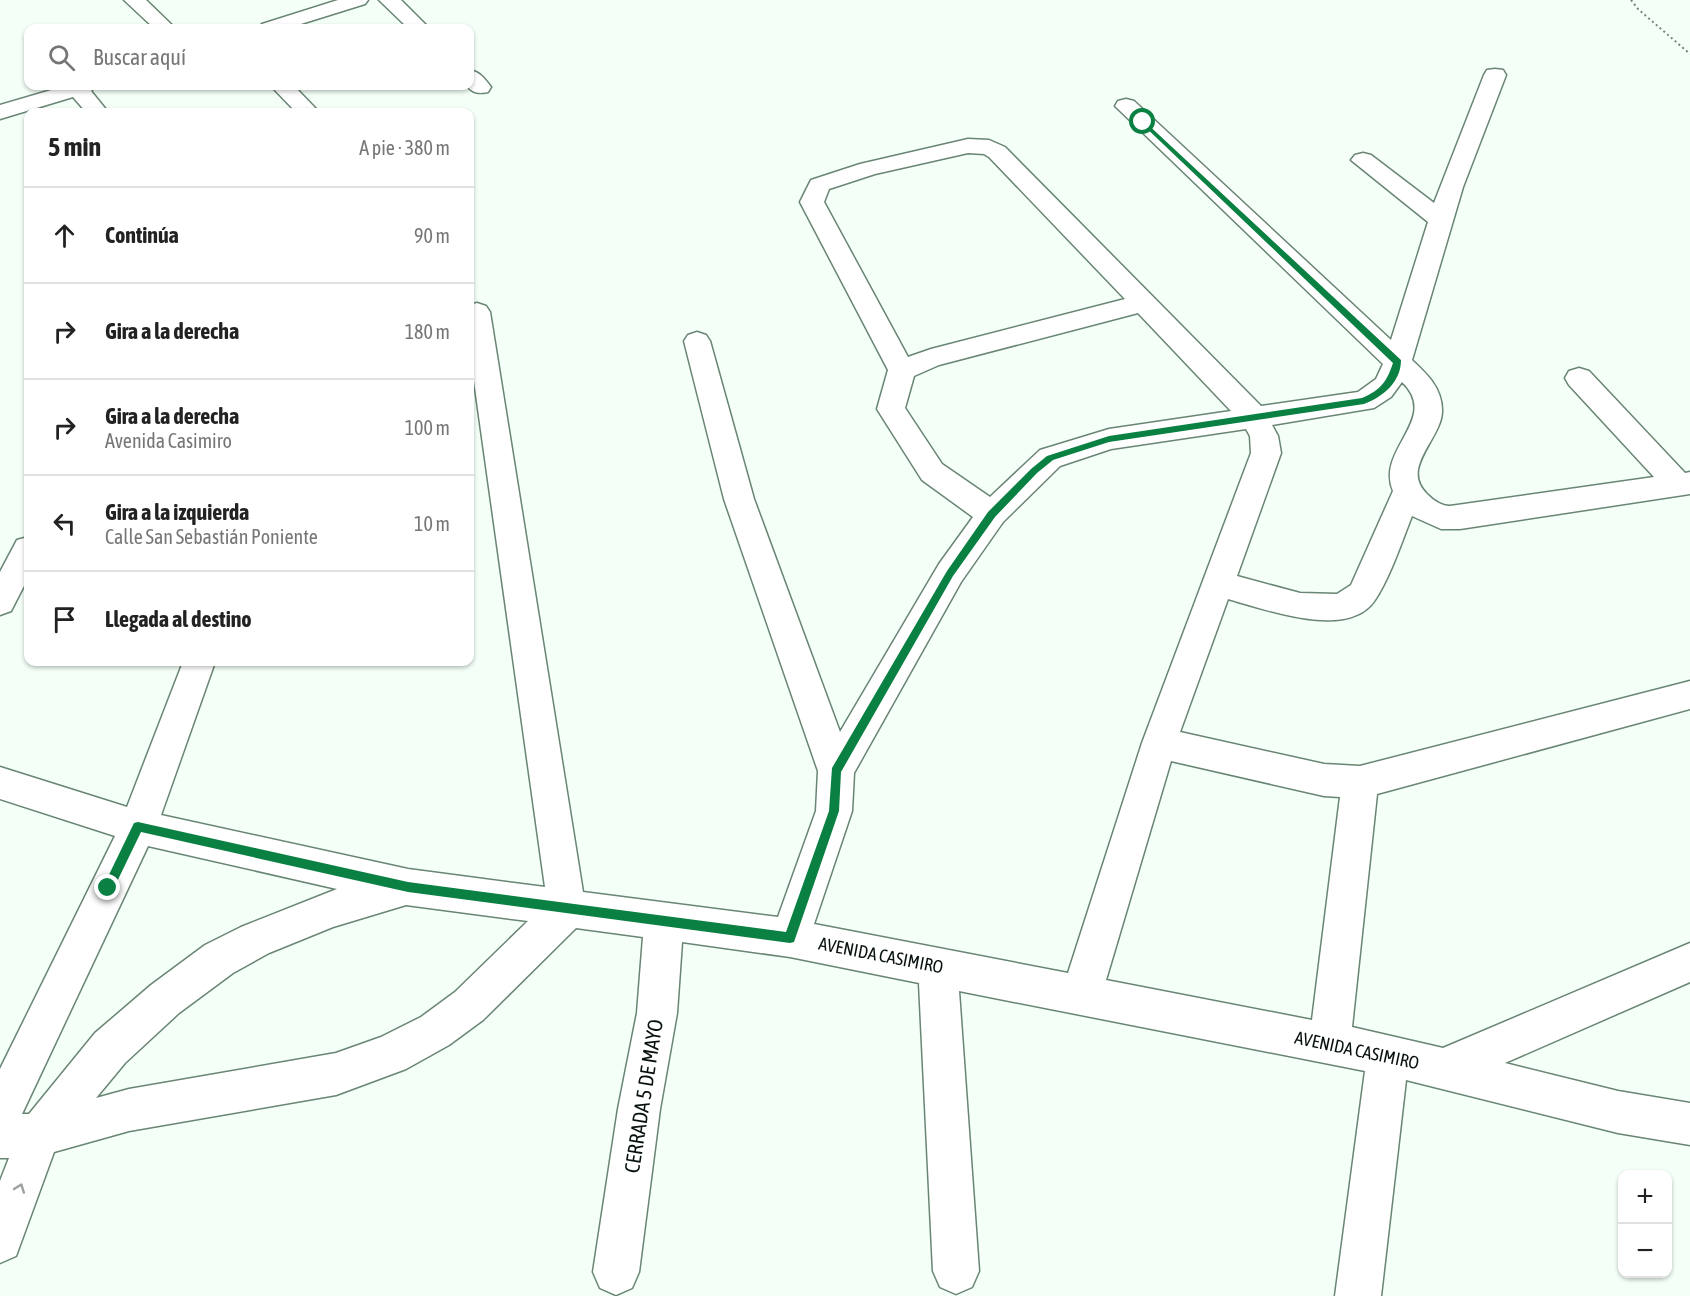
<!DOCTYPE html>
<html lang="es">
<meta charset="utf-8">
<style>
body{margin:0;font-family:"Asap Condensed",sans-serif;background:#f6f6f6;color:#222}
.controls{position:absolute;right:18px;bottom:18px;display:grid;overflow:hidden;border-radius:12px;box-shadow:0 2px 4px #0004}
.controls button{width:54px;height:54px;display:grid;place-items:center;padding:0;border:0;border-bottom:2px solid #e0e0e0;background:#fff;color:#222;font:30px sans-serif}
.stop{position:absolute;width:18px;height:18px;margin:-14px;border:4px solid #0b8043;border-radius:50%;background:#fff}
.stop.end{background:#0b8043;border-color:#fff;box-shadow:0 2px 6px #0008}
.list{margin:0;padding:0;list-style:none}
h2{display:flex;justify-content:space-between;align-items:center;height:78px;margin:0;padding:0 24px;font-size:26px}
h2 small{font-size:20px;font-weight:400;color:#767676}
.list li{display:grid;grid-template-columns:39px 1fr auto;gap:18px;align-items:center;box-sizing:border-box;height:96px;padding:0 24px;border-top:2px solid #e0e0e0}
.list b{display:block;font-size:22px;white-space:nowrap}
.list p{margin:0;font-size:20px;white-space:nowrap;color:#767676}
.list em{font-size:20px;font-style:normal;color:#767676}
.icon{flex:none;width:33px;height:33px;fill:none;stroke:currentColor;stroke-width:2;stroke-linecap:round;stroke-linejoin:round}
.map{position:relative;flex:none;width:1690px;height:1296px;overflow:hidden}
.search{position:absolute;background:#fff;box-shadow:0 2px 4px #0004;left:24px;top:24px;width:450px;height:66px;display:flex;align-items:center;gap:15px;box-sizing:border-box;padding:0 21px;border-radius:12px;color:#767676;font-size:22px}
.panel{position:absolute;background:#fff;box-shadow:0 2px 4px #0004;left:24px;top:108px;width:450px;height:558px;border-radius:12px}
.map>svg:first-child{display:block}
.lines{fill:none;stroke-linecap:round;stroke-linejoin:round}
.minor-casing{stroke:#698573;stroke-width:3}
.path{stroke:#7a857e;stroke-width:2;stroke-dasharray:2 3;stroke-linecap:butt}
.minor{fill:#fff;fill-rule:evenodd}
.oneway{stroke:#9ca09e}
.route{fill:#0b8043}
.labels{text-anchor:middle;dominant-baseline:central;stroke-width:5;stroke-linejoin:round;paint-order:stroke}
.street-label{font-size:18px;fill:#08120c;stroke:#fff}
.near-street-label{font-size:21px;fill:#08120c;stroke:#fff}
</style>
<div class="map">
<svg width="1690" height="1296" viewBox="0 0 1690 1296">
<rect width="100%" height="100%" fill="#f3fff7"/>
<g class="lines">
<g class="minor-casing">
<path id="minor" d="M124,0H146L175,28H154Z
M338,0H368L365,4L288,28H259L262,24Z
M379,0H401L429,28H408Z
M1495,69L1503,70L1506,75L1463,187L1412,360C1427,374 1442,388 1442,410C1443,438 1399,467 1427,494C1433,500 1441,506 1450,506L1654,477L1569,385L1565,378L1569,371L1579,368L1589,371L1685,473L1690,472V494L1460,529H1441L1412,516C1402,541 1390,578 1375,600C1348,641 1265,609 1228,599L1180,732L1324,764L1360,766L1690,681V709L1377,794L1352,1027L1443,1048L1690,943V982L1505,1063L1618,1091L1690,1103V1145L1618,1133L1406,1080L1381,1296H1335L1365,1071L959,991L979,1271L972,1287L956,1294L940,1287L933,1271L919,983L790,957L682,942L677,1013L660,1109L639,1272L632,1288L616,1295L600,1288L593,1272L618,1109L637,1013L643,937L576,928L483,1020L449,1045L406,1069L336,1095L129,1131L54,1152L16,1256L0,1263V1181L9,1158H0V1069L115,836L0,799V767L127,807L183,662H215L161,815L408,869L545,887L470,352V305L477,303L486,306L490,312L583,892L778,917L816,811L818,771L724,499L684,341L688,335L697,332L706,335L710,341L754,499L840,732L939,564L973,517L922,480L877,409L888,370L800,202L811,180L860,164L968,139L989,140L1005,147L1261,406L1358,392L1376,379L1383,364L1115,106L1118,101L1126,99L1134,101L1391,340L1428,222L1351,160L1355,155L1363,153L1371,155L1434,203L1484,75L1487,70ZM968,153L984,154L989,157L1125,299L931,349L908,357L824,202L829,189L875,174ZM1138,313L1231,411L1109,429L1040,450L990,497L942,464L905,408L914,376L939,365ZM1402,382C1441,419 1375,449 1393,491L1351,585L1337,594L1300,593L1237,576L1281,453L1278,436L1272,425L1374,408L1391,397ZM1246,429L1250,436L1251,453L1142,743L1068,973L814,924L852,811L854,773L961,582L1003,522L1060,466L1111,449ZM1171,761L1324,796L1340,797L1312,1020L1106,980ZM148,846L337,889L241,927L205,945L151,985L95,1033L29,1114H22ZM406,905L528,921L455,992L421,1017L381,1037L336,1053L129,1089L96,1098L125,1063L179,1013L233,973L269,953L333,927Z
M470,70C480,72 485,79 491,87L488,92C478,94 473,93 467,86H470Z
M65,86H96L91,91L108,112H86L73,97L0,119V105Z
M271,86H294L319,112H296Z
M28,537V578L11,611L0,615V572L17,540Z"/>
</g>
<path class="path" d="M1631,0L1638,9L1690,54"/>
<use href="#minor" class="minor"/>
</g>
<defs><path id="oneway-chevron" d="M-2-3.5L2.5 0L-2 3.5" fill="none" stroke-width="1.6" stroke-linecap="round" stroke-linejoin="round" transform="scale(1.5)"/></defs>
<use class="oneway" href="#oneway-chevron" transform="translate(20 1188) rotate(-70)"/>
<path class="route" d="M1143,120L1401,360C1401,382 1383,397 1364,404L1109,442L1053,460L1037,473L995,517L953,576L841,772L839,811L794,942L790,943L408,892L141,832L112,892H104V885L134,823L138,822L408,882L786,932L829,811L832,768L947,571L988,512L1031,469L1047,456L1109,436L1362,398C1381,390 1387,381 1393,363L1141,123Z"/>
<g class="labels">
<g class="street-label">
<text transform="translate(881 955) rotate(11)">AVENIDA CASIMIRO</text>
<text transform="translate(1357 1050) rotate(12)">AVENIDA CASIMIRO</text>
</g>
<g class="near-street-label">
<text transform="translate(643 1096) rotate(-81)">CERRADA 5 DE MAYO</text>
</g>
</g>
</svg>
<div class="controls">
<button>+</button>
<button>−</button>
</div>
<div class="stop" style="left:1143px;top:122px"></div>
<div class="stop end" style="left:108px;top:888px"></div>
<div class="search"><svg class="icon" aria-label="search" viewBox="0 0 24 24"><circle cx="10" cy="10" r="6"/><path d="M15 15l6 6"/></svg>Buscar aquí</div>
<section class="panel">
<h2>5 min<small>A pie · 380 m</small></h2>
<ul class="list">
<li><svg class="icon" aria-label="ahead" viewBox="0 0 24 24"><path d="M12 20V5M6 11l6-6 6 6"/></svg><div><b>Continúa</b></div><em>90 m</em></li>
<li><svg class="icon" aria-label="right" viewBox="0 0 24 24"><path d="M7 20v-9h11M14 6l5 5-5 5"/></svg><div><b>Gira a la derecha</b></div><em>180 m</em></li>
<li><svg class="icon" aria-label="right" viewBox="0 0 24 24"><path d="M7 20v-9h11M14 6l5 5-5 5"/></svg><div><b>Gira a la derecha</b><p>Avenida Casimiro</p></div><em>100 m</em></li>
<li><svg class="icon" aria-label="left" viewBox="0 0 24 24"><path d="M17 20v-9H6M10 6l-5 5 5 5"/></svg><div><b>Gira a la izquierda</b><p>Calle San Sebastián Poniente</p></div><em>10 m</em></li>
<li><svg class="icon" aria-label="arrive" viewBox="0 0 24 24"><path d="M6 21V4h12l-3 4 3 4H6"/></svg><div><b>Llegada al destino</b></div></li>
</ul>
</section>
</div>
